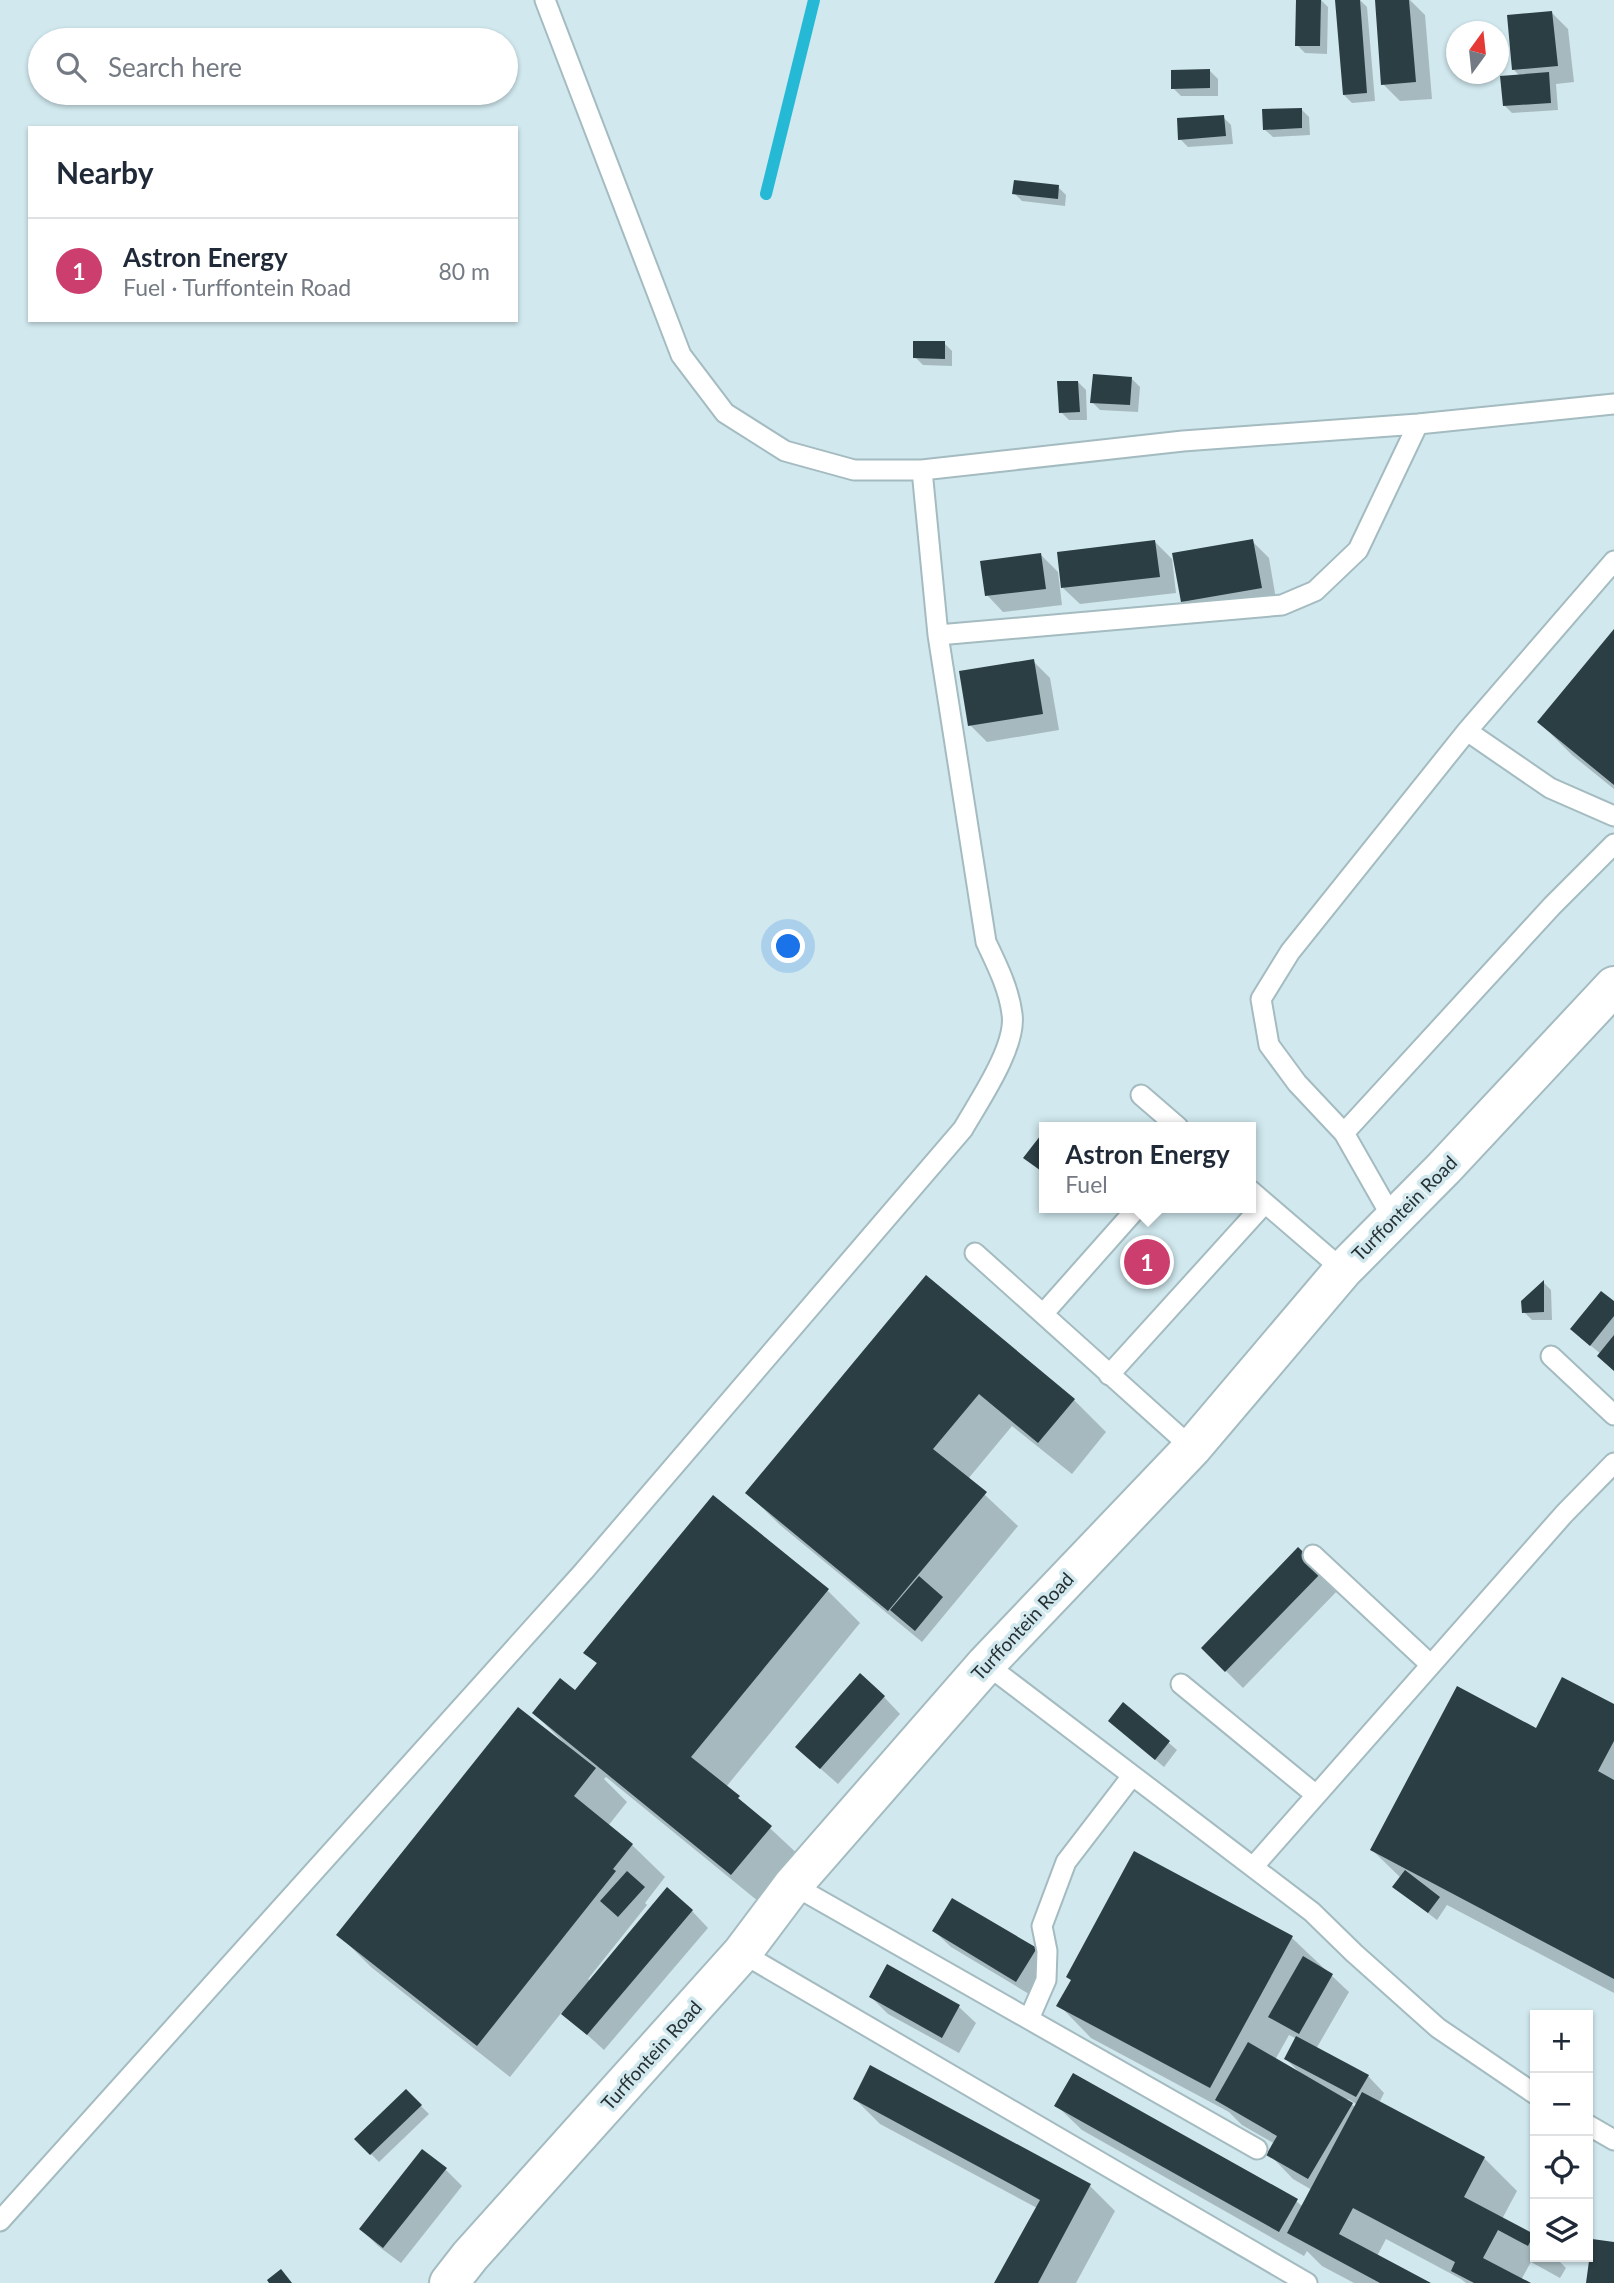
<!DOCTYPE html>
<meta charset="utf-8">
<style>
body{margin:0;font-family:Lato,sans-serif;background:#f6f6f7;color:#1f2937}
.controls{position:absolute;right:21px;bottom:21px;display:grid;overflow:hidden;border-radius:0px;box-shadow:0 2px 5px #0004}
.controls button{width:63px;height:63px;display:grid;place-items:center;padding:0;border:0;border-bottom:2px solid #e0e1e3;background:#fff;color:#1f2937;font:35px sans-serif}
.compass{position:absolute;left:1446px;top:21px;width:63px;height:63px;border-radius:50%;background:#fff;box-shadow:0 2px 5px #0004;rotate:15deg}
.you{position:absolute;left:789px;top:947px;width:24px;height:24px;margin:-18px;border:5px solid #fff;border-radius:50%;background:#1a73e8;box-shadow:0 0 0 10px #1a73e833}
.badge{display:grid;place-items:center;width:46px;height:46px;border-radius:50%;background:#cb3e6e;color:#fff;font-size:23px;font-weight:700}
.pin{position:absolute;translate:-50% -50%;border:4px solid #fff;box-shadow:0 2px 7px #0006}
.popup{position:absolute;left:1039px;top:1122px;width:217px;height:91px;box-sizing:border-box;display:grid;place-content:center;border-radius:0px;background:#fff;filter:drop-shadow(0 2px 5px #0005);font-size:23px;white-space:nowrap;color:#747a83}
.popup b{font-size:26px;color:#1f2937}
.popup::after{content:'';position:absolute;left:50%;top:100%;margin-left:-14px;border:14px solid transparent;border-top-color:#fff}
.list{margin:0;padding:0;list-style:none}
h2{display:flex;justify-content:space-between;align-items:center;height:91px;margin:0;padding:0 28px;font-size:30px}
h2 small{font-size:23px;font-weight:400;color:#747a83}
.list li{display:grid;grid-template-columns:46px 1fr auto;gap:21px;align-items:center;box-sizing:border-box;height:105px;padding:0 28px;border-top:2px solid #e0e1e3}
.list b{display:block;font-size:26px;white-space:nowrap}
.list p{margin:0;font-size:23px;white-space:nowrap;color:#747a83}
.list em{font-size:23px;font-style:normal;color:#747a83}
.icon{flex:none;width:38px;height:38px;fill:none;stroke:currentColor;stroke-width:2;stroke-linecap:round;stroke-linejoin:round}
.map{position:relative;flex:none;width:1614px;height:2283px;overflow:hidden}
.search{position:absolute;background:#fff;box-shadow:0 2px 5px #0004;left:28px;top:28px;width:490px;height:77px;display:flex;align-items:center;gap:18px;box-sizing:border-box;padding:0 24px;border-radius:38px;color:#747a83;font-size:26px}
.panel{position:absolute;background:#fff;box-shadow:0 2px 5px #0004;left:28px;top:126px;width:490px;height:196px;border-radius:0px}
.map>svg:first-child{display:block}
.shadow{fill:#0003;fill-rule:evenodd}
.lines{fill:none;stroke-linecap:round;stroke-linejoin:round}
.stream{stroke:#26b9d5;stroke-width:12}
.building{fill:#2b3e43}
.lane-casing{stroke:#a4bbc0;stroke-width:23}
.secondary-casing{stroke:#a4bbc0;stroke-width:42}
.lane{stroke:#fff;stroke-width:19}
.secondary{stroke:#fff;stroke-width:38}
.labels{text-anchor:middle;dominant-baseline:central;stroke-width:7;stroke-linejoin:round;paint-order:stroke}
.street-label{font-size:19px;fill:#273032;stroke:#d0e8ee}
</style>
<div class="map">
<svg width="1614" height="2283" viewBox="0 0 1614 2283">
<rect width="100%" height="100%" fill="#d0e8ee"/>
<path class="shadow" d="M1298,0H1321L1328,7L1327,54L1305,53L1297,45Z
M1337,0H1360L1367,7L1375,101L1352,103L1344,95Z
M1383,0H1410L1425,15L1432,99L1400,101L1383,84Z
M1552,13L1568,29L1574,82L1556,84L1558,110L1512,113L1504,105L1520,76L1514,70Z
M1210,71L1218,79V96H1181L1173,88Z
M1301,109L1309,117L1310,135L1273,137L1264,129Z
M1223,117L1231,125L1233,144L1188,147L1180,139Z
M1058,187L1066,195L1065,206L1022,201L1014,193Z
M944,343L952,351V366L923,365L915,357Z
M1132,379L1140,387L1138,412L1100,410L1092,402Z
M1078,382L1086,390L1087,420H1069L1061,412Z
M1252,541L1269,558L1277,605L1200,618L1183,602Z
M1155,542L1172,559L1176,593L1080,604L1063,588Z
M1041,555L1058,572L1062,605L1003,612L987,595Z
M1614,632V789L1572,755L1539,722Z
M1033,661L1050,678L1059,730L987,742L970,725Z
M926,1278L1074,1400L1106,1432L1072,1474L1012,1426L968,1479L1018,1526L922,1642L780,1525L747,1493Z
M1544,1283L1551,1290L1552,1320H1532L1524,1312Z
M1614,1303V1371L1599,1356L1601,1354L1580,1337Z
M713,1497L828,1591L860,1623L726,1787L803,1859L764,1906L606,1777L604,1779L627,1802L608,1826L632,1845L665,1877L645,1903L647,1905L588,1979L591,1981L692,1911L708,1928L604,2050L562,2012L510,2077L371,1967L339,1935L563,1742L534,1713L575,1693L598,1665L586,1652Z
M1298,1549L1339,1589L1243,1688L1203,1648Z
M884,1697L900,1714L838,1784L814,1763Z
M1124,1704L1177,1750L1164,1767L1118,1728Z
M1614,1706V1993L1447,1905L1437,1920L1403,1894L1401,1878L1372,1850L1536,1730Z
M934,1931L1035,1949L1052,1966L1034,1997L951,1947Z
M1292,1938L1349,1992L1316,2049L1368,2076L1384,2093L1379,2103L1484,2158L1517,2191L1502,2219L1535,2237V2257H1555L1566,2268L1560,2278L1531,2262L1521,2280L1527,2283H1466L1461,2279L1386,2239L1377,2256L1427,2283H1354L1322,2266L1307,2251L1304,2256L1082,2130L1057,2106L1296,2201L1303,2207L1312,2190L1293,2179L1269,2154L1275,2144L1242,2125L1229,2112L1091,2038L1059,2005ZM1289,2035L1297,2039L1286,2059L1301,2074L1275,2060ZM1348,2099L1358,2105L1356,2108L1347,2100Z
M888,1967L959,2007L976,2023L959,2053L888,2014L871,1997Z
M406,2091L429,2114L379,2162L356,2139Z
M855,2099L1090,2186L1115,2211L1076,2283H996L1037,2208L880,2124Z
M445,2169L462,2186L401,2263L378,2246L361,2229Z"/>
<g class="lines">
<path class="stream" d="M766,194L814,0"/>
</g>
<path class="building" d="M1296,0H1321L1320,46H1295Z
M1335,0H1360L1367,93L1343,95Z
M1375,0H1409L1416,82L1381,85Z
M1552,11L1558,66L1512,70L1507,15Z
M1210,69V88L1171,89V70Z
M1549,72L1551,103L1503,106L1500,76Z
M1302,108V128L1263,130L1262,109Z
M1224,115L1226,136L1178,140L1177,118Z
M1014,180L1059,185L1058,199L1012,194Z
M913,341H945V359L913,358Z
M1093,374L1132,377L1130,405L1090,403Z
M1057,381H1078L1080,412L1059,413Z
M1253,539L1262,588L1181,602L1172,553Z
M1155,540L1160,577L1061,588L1057,552Z
M1041,553L1046,589L985,596L980,561Z
M1614,629V785L1537,722Z
M1034,659L1043,714L968,726L959,671Z
M1044,1131V1173L1023,1158Z
M926,1275L1075,1399L1038,1443L979,1394L933,1449L987,1492L888,1611L745,1493Z
M1544,1280V1312L1522,1313L1521,1301Z
M1601,1291L1614,1301V1316L1590,1346L1570,1329Z
M1614,1335V1371L1597,1356Z
M713,1495L829,1589L691,1757L740,1796L738,1798L772,1826L731,1875L532,1713L560,1678L575,1690L597,1663L583,1653Z
M1298,1547L1323,1571L1225,1672L1201,1648Z
M919,1576L943,1597L915,1631L890,1610Z
M860,1673L885,1696L820,1769L795,1747Z
M1562,1677L1614,1704V1741L1598,1771L1614,1780V1979L1370,1850L1457,1686L1536,1728Z
M1123,1702L1170,1741L1155,1760L1108,1721Z
M518,1707L596,1768L574,1796L633,1844L613,1869L616,1871L477,2046L336,1935Z
M1134,1851L1293,1936L1210,2088L1056,2006L1071,1980L1066,1977Z
M1405,1870L1440,1897L1428,1913L1392,1887Z
M627,1871L645,1887L618,1917L600,1901Z
M667,1887L693,1910L587,2035L561,2014Z
M952,1898L1037,1948L1016,1982L932,1931Z
M1303,1956L1333,1974L1299,2034L1268,2017Z
M887,1964L960,2005L942,2038L869,1997Z
M1296,2036L1369,2075L1356,2097L1284,2059Z
M1248,2042L1353,2103L1308,2179L1266,2155L1277,2136L1215,2100Z
M870,2065L1091,2184L1038,2283H994L1040,2200L853,2099Z
M1073,2073L1298,2199L1279,2232L1054,2106Z
M406,2089L422,2105L370,2155L354,2139Z
M1362,2092L1485,2157L1464,2197L1534,2234L1528,2246L1498,2230L1483,2258L1531,2283H1474L1451,2271L1455,2262L1353,2208L1339,2234L1431,2283H1380L1287,2233Z
M422,2149L447,2168L383,2248L359,2229Z
M1592,2239L1614,2242V2283H1586Z
M281,2269L292,2283H269L267,2280Z"/>
<g class="lines">
<g class="lane-casing">
<path id="lane" d="M545,0L681,355L725,413L785,451L854,470H922L1183,441L1418,424L1614,404
M938,635L1282,605L1315,591L1358,550L1418,424
M1467,731L1550,788L1614,816
M1141,1095L1178,1127
M1344,1133L1552,906L1614,844
M1250,1190L1343,1270
M1393,1219L1344,1133L1297,1083L1269,1045L1261,999L1290,952L1467,731L1614,561
M975,1253L1192,1448
M1043,1314L1137,1208
M1551,1356L1614,1415
M1109,1375L1265,1203
M1313,1555L1431,1665
M986,1664L1312,1912L1354,1953L1438,2028L1535,2094
M1181,1684L1316,1795
M1253,1867L1564,1514L1614,1463
M793,1885L1257,2149
M742,1953L1307,2283
M1029,2019L1046,1980L1047,1951L1042,1926L1066,1862L1132,1776
M1588,2125L1614,2140
M0,2221L584,1571L963,1129C979,1101 1017,1046 1012,1014C1009,989 997,965 986,942L938,635L922,470"/>
</g>
<g class="secondary-casing">
<path id="secondary" d="M449,2283L470,2256L742,1953L793,1885L986,1664L1192,1448L1343,1270L1444,1168L1614,986"/>
</g>
<use href="#lane" class="lane"/>
<use href="#secondary" class="secondary"/>
</g>
<g class="labels">
<g class="street-label">
<text transform="translate(1404 1208) rotate(-45)">Turffontein Road</text>
<text transform="translate(1022 1626) rotate(-47)">Turffontein Road</text>
<text transform="translate(651 2055) rotate(-48)">Turffontein Road</text>
</g>
</g>
</svg>
<div class="controls">
<button>+</button>
<button>−</button>
<button><svg class="icon" aria-label="locate" viewBox="0 0 24 24"><circle cx="12" cy="12" r="6"/><path d="M12 2v4M12 18v4M2 12h4M18 12h4"/></svg></button>
<button><svg class="icon" aria-label="layers" viewBox="0 0 24 24"><path d="M12 4l9 5-9 5-9-5zM3 14l9 5 9-5"/></svg></button>
</div>
<svg class="compass" viewBox="-18 -18 36 36"><path d="M0-13l5 13h-10z" fill="#e53935"/><path d="M0 13l5-13h-10z" fill="#747a83"/></svg>
<div class="you"></div>
<div class="pin badge" style="left:1147px;top:1262px">1</div>
<div class="popup"><b>Astron Energy</b>Fuel</div>
<div class="search"><svg class="icon" aria-label="search" viewBox="0 0 24 24"><circle cx="10" cy="10" r="6"/><path d="M15 15l6 6"/></svg>Search here</div>
<section class="panel">
<h2>Nearby<small></small></h2>
<ul class="list">
<li><span class="badge">1</span><div><b>Astron Energy</b><p>Fuel · Turffontein Road</p></div><em>80 m</em></li>
</ul>
</section>
</div>
